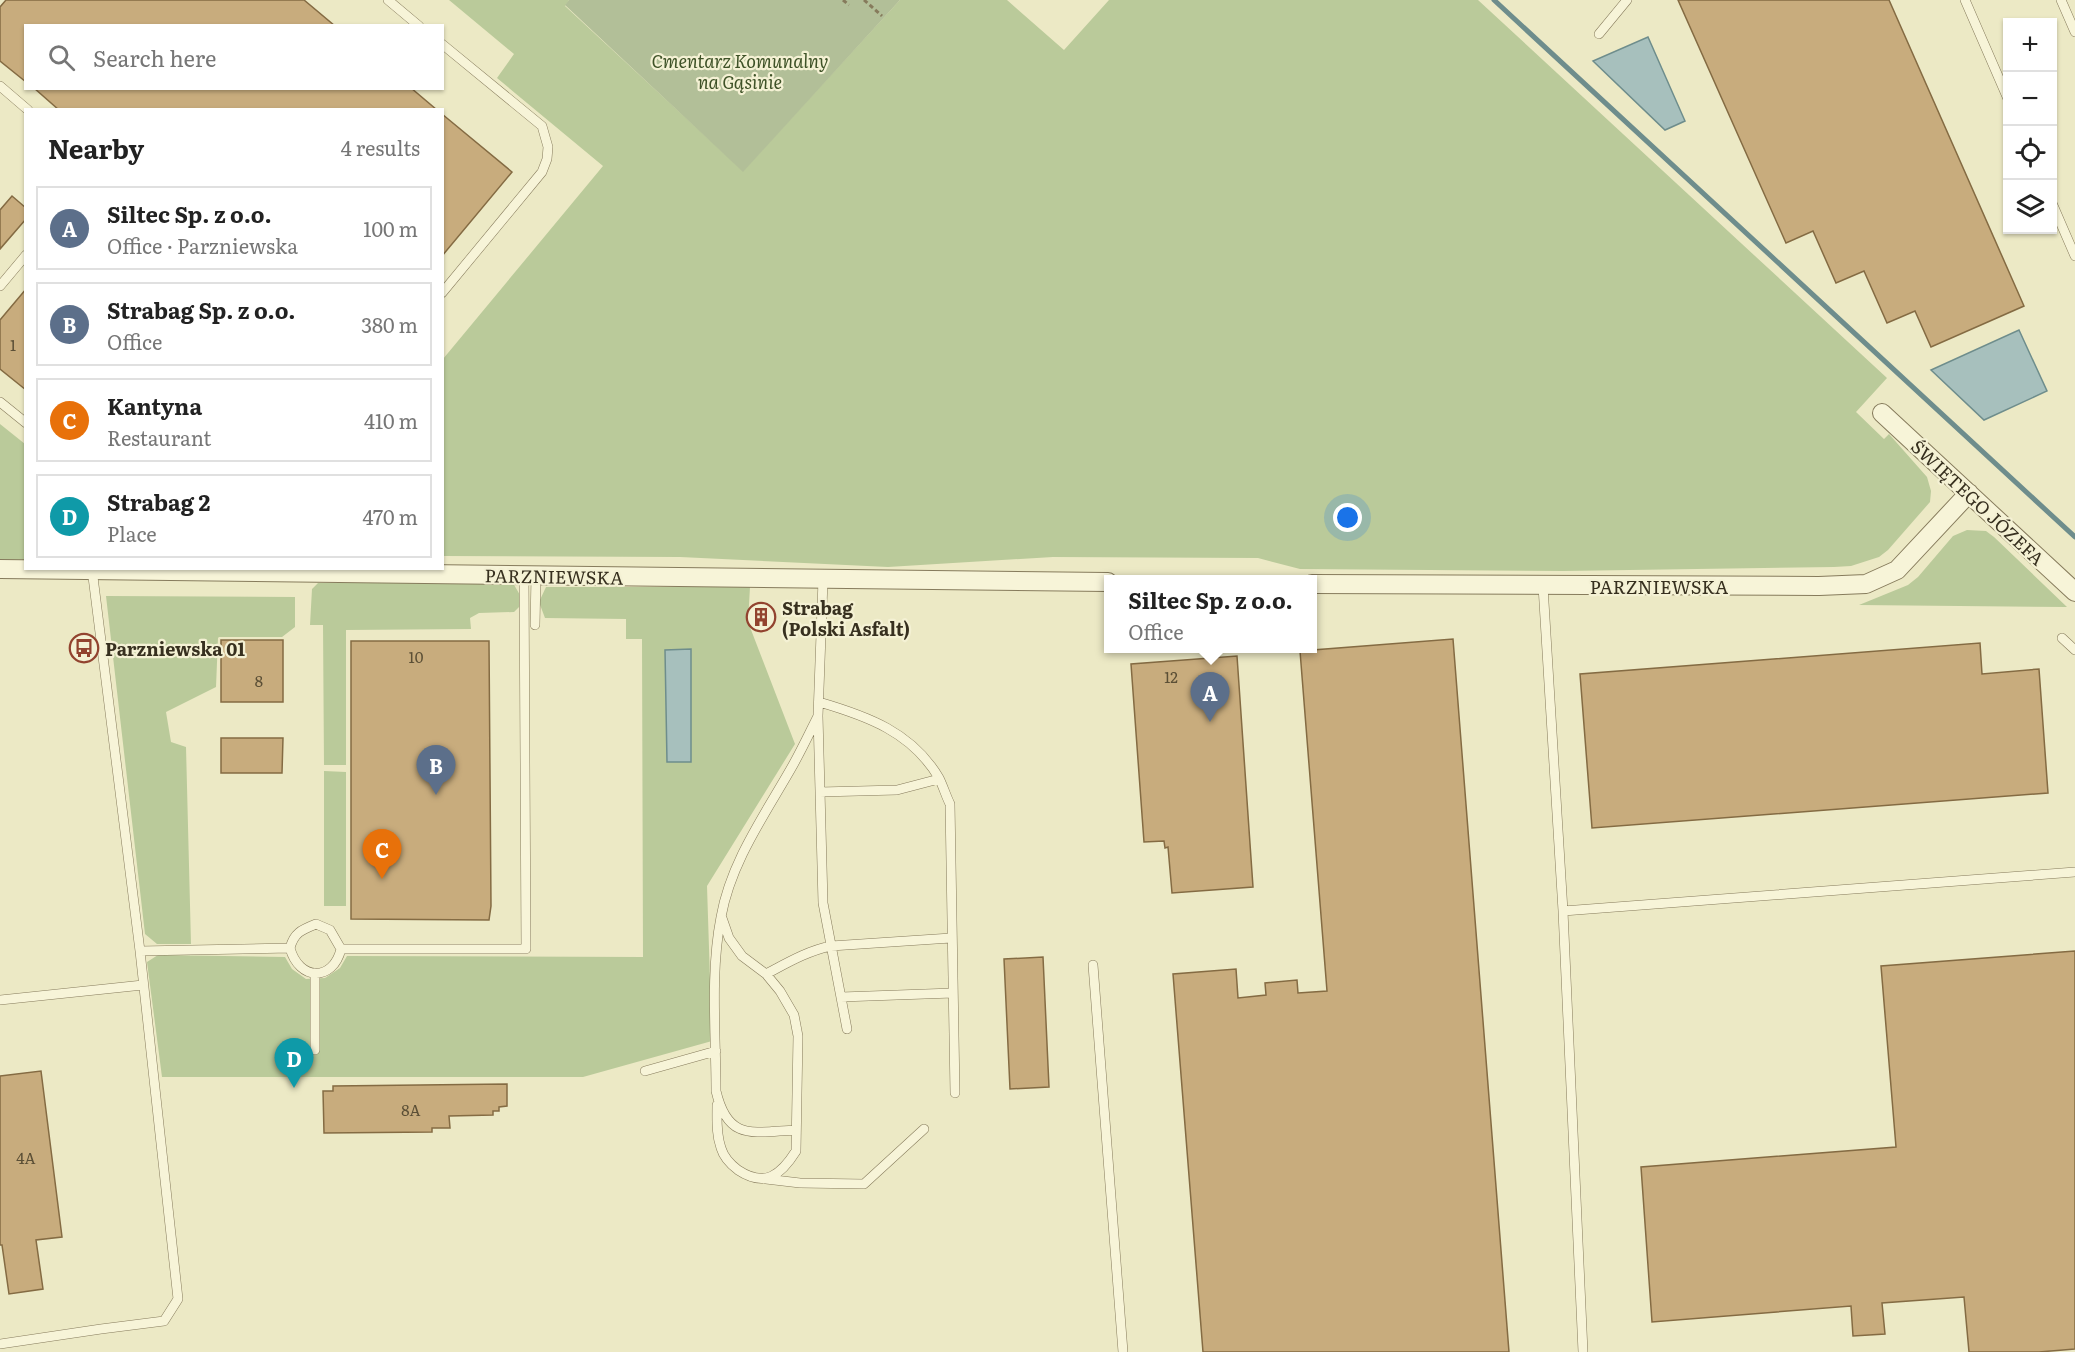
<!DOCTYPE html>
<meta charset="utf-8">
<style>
body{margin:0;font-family:Literata,serif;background:#f6f6f6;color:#222}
.controls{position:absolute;right:18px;top:18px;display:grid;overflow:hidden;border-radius:0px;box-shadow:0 2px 4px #0004}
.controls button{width:54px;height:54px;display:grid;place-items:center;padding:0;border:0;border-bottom:2px solid #e0e0e0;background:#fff;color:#222;font:30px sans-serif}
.you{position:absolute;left:1348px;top:518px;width:21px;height:21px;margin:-15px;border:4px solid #fff;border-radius:50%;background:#1a73e8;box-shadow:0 0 0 9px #1a73e833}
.badge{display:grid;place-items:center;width:39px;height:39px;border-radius:50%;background:#db2777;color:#fff;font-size:20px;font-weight:700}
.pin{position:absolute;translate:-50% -50px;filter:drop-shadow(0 2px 3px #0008)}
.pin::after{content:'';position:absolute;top:32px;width:21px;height:18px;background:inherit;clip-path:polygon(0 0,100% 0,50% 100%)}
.popup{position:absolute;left:1104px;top:575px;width:213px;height:78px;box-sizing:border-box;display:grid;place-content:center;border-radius:0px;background:#fff;filter:drop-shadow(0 2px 4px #0005);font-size:20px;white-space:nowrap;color:#767676}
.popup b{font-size:22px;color:#222}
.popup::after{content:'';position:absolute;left:50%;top:100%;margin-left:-12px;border:12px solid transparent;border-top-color:#fff}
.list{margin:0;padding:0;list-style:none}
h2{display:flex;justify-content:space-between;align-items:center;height:78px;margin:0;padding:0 24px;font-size:26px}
h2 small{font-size:20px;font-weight:400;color:#767676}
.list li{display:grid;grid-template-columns:39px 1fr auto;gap:18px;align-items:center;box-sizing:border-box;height:84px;margin:0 12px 12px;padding:0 12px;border:2px solid #e0e0e0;border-radius:0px}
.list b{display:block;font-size:22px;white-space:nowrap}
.list p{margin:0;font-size:20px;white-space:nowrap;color:#767676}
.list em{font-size:20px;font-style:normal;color:#767676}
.icon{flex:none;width:33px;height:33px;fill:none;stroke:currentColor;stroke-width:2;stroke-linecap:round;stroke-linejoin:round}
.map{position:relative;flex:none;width:2075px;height:1352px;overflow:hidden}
.search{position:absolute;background:#fff;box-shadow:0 2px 4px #0004;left:24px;top:24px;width:420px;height:66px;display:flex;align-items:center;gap:15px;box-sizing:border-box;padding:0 21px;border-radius:0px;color:#767676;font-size:22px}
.panel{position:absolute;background:#fff;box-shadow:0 2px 4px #0004;left:24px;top:108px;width:420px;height:462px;border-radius:0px}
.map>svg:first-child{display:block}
.green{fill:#baca9a}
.cemetery{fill:#b2bf98}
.water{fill:#a7c0bd;stroke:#6e8d8c;stroke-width:1.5}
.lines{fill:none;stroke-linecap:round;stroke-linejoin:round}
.stream{stroke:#6e8d8c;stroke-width:5}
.building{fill:#c8ac7d;stroke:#846b43;stroke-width:1.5}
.service-casing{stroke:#867b5c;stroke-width:10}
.minor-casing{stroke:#867b5c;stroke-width:20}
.path{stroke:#867b5c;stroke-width:3;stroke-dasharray:4.5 3;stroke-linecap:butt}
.service{stroke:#f7f4d8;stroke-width:9}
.minor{stroke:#f7f4d8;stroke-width:18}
.labels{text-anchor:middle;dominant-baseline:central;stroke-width:4.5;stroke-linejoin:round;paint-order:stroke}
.number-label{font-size:15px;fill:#5b4f36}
.park-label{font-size:18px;font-style:italic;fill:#3e5227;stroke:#f4f1d4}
.street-label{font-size:18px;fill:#37301f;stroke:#f4f1d4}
.poi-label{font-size:18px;font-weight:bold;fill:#37301f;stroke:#f4f1d4;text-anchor:start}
</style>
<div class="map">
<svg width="2075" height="1352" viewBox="0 0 2075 1352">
<rect width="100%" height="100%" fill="#ece9c5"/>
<path class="green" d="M449,0H569L565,6L743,171L900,0H1007L1064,50L1109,0H1478L1887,378L1856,412L1884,439L1889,434L1927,477L1931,491L1930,502L1888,550L1879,557L1851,566L1834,567L1563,571L1300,569L1258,558L1053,557L888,567L680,557L443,556V359L603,166L497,78L514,54Z
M0,424L25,444V562H0Z
M1967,530L1986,531L1994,537L2067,607L1859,605L1908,585L1918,577L1953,536Z
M318,583H513L524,602L514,612L479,613L470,618L471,629L346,630V765H324L323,625H310L312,589Z
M546,587H750L748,622L795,744L707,886L712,1041L583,1077H162L147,962L158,955L285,957L292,969L306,979L325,978L340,968L347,956L643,957L642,639H626V619L545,618L539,602Z
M106,596L295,597V627L282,637H219L218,638L216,687L166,712L171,742L186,747L191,944H157L145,934Z
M324,771L346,772V906H324Z"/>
<path class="cemetery" d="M569,0H900L743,172L565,5Z"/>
<path class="water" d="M1648,37L1685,121L1665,130L1593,61Z
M2019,330L2047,391L1984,420L1931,370Z
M691,649V762H667L665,650Z"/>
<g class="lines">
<path class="stream" d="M1494,0L2075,537"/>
</g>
<path class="building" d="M6,0H304L335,26H26V82L0,61V7Z
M1678,0H1889L2024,306L1931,347L1915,311L1887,323L1864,271L1836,283L1813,231L1786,243Z
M34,88H411L437,110H59Z
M442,114L512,172L442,256Z
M12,196L26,208V219L0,249V210Z
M26,289V390L0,369V320Z
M1453,639L1509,1352H1203L1173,974L1236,969L1238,998L1266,995L1265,983L1297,980L1298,993L1327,991L1300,651Z
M221,640H283V702H221Z
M351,641H489L491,906L489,920L351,919Z
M1980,643L1982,674L2039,669L2048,793L1592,828L1580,674Z
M1237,656L1253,887L1172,893L1168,847L1165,848L1164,841L1144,842L1131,664Z
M221,738H283L282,773H221Z
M2075,951V1349L2039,1352H1969L1964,1297L1882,1303L1885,1334L1853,1336L1851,1306L1652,1322L1641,1167L1896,1147L1881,966Z
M1043,957L1049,1087L1010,1089L1004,959Z
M41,1071L62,1237L36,1240L43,1289L9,1294L2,1245H0V1076Z
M507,1084V1106L499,1107V1111H493V1115L449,1116L450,1128H432V1132L324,1133L323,1091H333V1086Z"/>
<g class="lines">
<g class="service-casing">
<path id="service" d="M388,0L419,26
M1965,0L2008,99
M2061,0L2075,32
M1599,34L1627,0
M442,44L542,126L548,147L547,159L542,172L442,293
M0,86L28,110
M2052,203L2075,256
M0,286L26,255
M0,402L26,423
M823,580L818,716L823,903L847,1029
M1543,586L1563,911L1583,1352
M535,625L536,576
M2062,638L2075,650
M819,702C867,716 912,732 939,778C943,786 946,796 950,804L955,1093
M820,792L897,790L939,779
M1563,911L2075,872
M290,948C299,981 333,982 341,949
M140,951L290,948C294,933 301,930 316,924L330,930L341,949H526L524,575
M1093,965L1123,1352
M766,974C787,963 807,951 831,946L951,938
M841,997L953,993
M0,1000L143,985
M315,1050V973
M645,1071L716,1051
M717,1105C717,1119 716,1134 721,1148C724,1158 730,1164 738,1170C765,1188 781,1175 796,1151L798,1036L794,1015L780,991L766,974L742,956L729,938L722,918
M796,1130C753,1132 728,1142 716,1091C716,1034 710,973 721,917C731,861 766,813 793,765C802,749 810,732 818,716
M766,1179L800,1183L864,1184L924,1129
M0,1344L101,1329L164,1321L178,1299L140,951L92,569"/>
</g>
<g class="minor-casing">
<path id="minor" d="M1882,413L2075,592
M0,569L1108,582
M1312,584L1819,586L1866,584L1897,570L1969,493"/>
</g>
<path class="path" d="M843,0L849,5
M864,0L882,16"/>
<use href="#service" class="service"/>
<use href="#minor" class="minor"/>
</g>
<defs>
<g id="building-ring" transform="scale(1.5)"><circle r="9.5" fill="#f4f1d4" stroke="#92432f" stroke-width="1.5"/><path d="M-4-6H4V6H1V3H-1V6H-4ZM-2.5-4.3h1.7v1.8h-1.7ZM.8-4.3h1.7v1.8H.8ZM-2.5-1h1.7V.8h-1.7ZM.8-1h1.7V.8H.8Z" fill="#92432f"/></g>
<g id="bus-ring" transform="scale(1.5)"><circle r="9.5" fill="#f4f1d4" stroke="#92432f" stroke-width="1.5"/><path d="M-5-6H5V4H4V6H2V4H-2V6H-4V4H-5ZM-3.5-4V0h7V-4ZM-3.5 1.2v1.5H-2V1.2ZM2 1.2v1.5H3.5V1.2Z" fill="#92432f"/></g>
</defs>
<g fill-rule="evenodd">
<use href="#building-ring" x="761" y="617"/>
<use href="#bus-ring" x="84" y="648"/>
</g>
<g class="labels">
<g class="number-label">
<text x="13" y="344">1</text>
<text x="416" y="656">10</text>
<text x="1171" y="676">12</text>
<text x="259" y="680">8</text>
<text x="411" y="1109">8A</text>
<text x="26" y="1157">4A</text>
</g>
<g class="park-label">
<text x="740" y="60">Cmentarz Komunalny<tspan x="740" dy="21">na Gąsinie</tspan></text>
</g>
<g class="street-label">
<text transform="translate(1978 502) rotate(43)">ŚWIĘTEGO JÓZEFA</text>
<text transform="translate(554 576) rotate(1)">PARZNIEWSKA</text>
<text x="1659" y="586">PARZNIEWSKA</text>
</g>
<g class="poi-label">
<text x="782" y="607">Strabag<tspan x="782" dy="21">(Polski Asfalt)</tspan></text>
<text x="105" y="648">Parzniewska 01</text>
</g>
</g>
</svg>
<div class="controls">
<button>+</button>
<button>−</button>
<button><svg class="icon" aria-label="locate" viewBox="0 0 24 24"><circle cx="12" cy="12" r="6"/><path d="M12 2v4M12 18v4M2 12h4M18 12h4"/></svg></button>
<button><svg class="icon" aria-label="layers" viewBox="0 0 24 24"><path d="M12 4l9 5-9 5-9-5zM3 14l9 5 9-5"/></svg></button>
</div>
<div class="you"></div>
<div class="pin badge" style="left:1210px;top:722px;background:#5c6f8a">A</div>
<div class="popup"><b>Siltec Sp. z o.o.</b>Office</div>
<div class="pin badge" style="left:436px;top:795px;background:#5c6f8a">B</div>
<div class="pin badge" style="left:382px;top:879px;background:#e8710a">C</div>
<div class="pin badge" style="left:294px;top:1088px;background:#0f9aa8">D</div>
<div class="search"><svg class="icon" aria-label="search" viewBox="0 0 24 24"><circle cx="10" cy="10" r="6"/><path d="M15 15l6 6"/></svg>Search here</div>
<section class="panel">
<h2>Nearby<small>4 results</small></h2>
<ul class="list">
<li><span class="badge" style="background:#5c6f8a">A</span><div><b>Siltec Sp. z o.o.</b><p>Office · Parzniewska</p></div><em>100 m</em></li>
<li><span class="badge" style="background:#5c6f8a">B</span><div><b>Strabag Sp. z o.o.</b><p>Office</p></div><em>380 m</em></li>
<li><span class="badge" style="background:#e8710a">C</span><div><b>Kantyna</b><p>Restaurant</p></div><em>410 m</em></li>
<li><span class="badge" style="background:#0f9aa8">D</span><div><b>Strabag 2</b><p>Place</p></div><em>470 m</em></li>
</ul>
</section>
</div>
